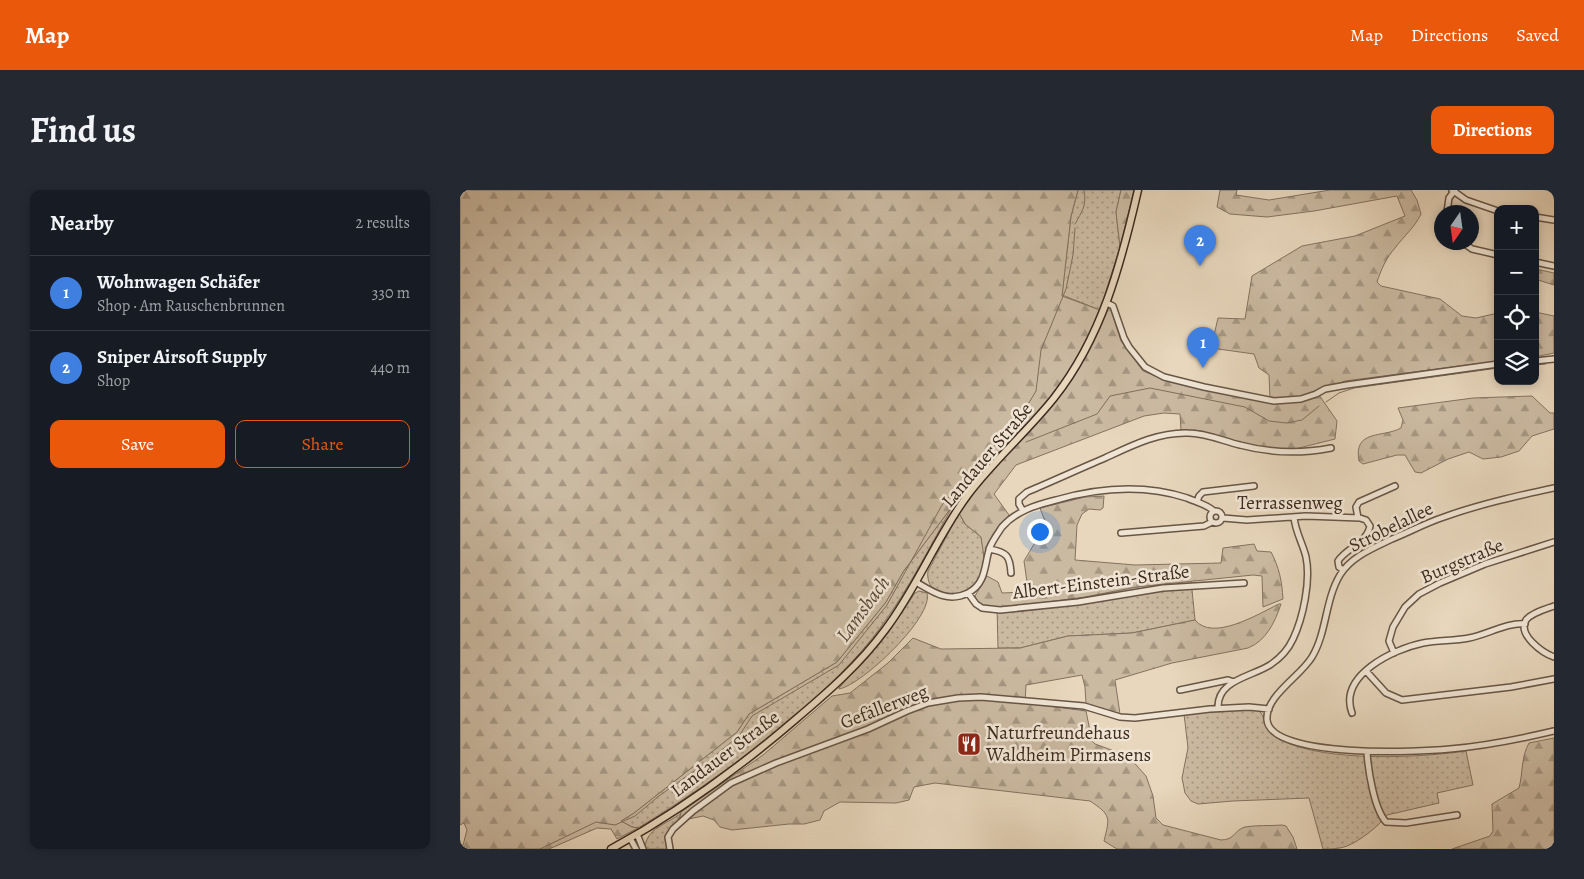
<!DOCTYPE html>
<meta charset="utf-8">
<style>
body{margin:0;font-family:Alegreya,serif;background:#242831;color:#f1f3f6}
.controls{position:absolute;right:15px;top:15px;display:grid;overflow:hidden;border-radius:10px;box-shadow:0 2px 8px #0003}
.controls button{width:45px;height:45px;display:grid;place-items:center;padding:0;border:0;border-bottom:1px solid #363941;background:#171b24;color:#f1f3f6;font:25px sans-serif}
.compass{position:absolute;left:974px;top:15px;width:45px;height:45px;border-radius:50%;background:#171b24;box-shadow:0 2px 8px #0003;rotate:193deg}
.you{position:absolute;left:579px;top:341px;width:18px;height:18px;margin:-12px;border:4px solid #fff;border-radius:50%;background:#1a73e8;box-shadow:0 0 0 8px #1a73e833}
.badge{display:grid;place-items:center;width:32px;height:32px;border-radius:50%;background:#ea580c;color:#fff;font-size:16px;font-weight:700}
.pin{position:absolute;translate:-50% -41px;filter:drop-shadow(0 1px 2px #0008)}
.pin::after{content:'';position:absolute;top:26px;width:18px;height:15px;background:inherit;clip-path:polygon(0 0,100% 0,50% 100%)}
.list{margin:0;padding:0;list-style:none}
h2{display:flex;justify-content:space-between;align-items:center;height:65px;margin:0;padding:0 20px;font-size:21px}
h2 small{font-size:16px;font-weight:400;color:#9ea1a6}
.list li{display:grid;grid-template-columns:32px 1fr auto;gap:15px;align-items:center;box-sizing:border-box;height:75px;padding:0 20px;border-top:1px solid #363941}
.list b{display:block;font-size:19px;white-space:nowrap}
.list p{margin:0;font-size:16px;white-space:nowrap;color:#9ea1a6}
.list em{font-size:16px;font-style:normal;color:#9ea1a6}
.actions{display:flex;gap:10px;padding:15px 20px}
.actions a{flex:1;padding:11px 0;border:1px solid #ea580c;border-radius:10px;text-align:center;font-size:18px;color:#ea580c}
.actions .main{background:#ea580c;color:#fff}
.icon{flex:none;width:28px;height:28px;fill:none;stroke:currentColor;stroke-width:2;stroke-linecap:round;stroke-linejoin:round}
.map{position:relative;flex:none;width:1094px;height:659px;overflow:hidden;border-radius:10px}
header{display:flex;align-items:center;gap:30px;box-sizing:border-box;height:70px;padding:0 25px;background:#ea580c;color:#fff}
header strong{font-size:24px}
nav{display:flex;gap:28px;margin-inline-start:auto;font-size:18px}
.intro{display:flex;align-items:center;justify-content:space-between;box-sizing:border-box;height:120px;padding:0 30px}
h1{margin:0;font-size:35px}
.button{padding:12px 22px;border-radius:10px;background:#ea580c;color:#fff;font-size:18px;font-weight:700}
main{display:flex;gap:30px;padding:0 30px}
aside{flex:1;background:#171b24;border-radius:10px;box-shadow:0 2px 8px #0003}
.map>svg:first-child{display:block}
.grass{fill:url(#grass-dots);stroke:#847260}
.forest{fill:url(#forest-firs);stroke:#847260}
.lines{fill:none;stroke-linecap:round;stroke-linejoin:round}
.stream{stroke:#806f5d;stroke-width:1}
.minor-casing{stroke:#675646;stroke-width:8}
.major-casing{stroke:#3c2b1e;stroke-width:9}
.minor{stroke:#f0e5d4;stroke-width:5}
.major{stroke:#e8d7bd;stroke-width:6}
.labels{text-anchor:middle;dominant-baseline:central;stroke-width:5;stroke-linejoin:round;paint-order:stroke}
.street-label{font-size:19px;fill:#3c2b1e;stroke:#f0e5d4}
.poi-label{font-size:19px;fill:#3c2b1e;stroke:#f0e5d4;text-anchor:start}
.water-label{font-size:20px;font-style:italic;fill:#584838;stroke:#f0e5d4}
</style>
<header>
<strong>Map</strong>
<nav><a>Map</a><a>Directions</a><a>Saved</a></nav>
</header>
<div class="intro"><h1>Find us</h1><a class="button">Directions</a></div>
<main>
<aside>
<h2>Nearby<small>2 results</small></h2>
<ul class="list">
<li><span class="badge" style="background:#3f7fe0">1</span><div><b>Wohnwagen Schäfer</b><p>Shop · Am Rauschenbrunnen</p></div><em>330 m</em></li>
<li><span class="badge" style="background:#3f7fe0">2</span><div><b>Sniper Airsoft Supply</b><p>Shop</p></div><em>440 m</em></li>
</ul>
<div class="actions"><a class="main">Save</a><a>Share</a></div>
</aside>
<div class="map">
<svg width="1094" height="659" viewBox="0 0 1094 659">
<defs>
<pattern id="grass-dots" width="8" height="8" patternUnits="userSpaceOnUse" patternTransform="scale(1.25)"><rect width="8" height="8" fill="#cbbaa2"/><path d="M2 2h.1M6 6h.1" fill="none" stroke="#a69783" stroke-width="1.8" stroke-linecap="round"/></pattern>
<pattern id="forest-firs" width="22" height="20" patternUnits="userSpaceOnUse" patternTransform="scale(1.25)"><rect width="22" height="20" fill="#cbbaa2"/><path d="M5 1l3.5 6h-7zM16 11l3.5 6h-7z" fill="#a69783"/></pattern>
</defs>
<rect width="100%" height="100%" fill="#e8d7bd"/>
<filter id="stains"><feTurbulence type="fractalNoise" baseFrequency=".004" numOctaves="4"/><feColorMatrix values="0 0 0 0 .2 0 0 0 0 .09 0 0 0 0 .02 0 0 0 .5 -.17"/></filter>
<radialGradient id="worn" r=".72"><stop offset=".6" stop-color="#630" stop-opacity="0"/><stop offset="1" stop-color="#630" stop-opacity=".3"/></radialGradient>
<path class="grass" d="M618,0H661L656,22L660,57L640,120L602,105L611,26Z
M494,314C470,356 449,399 420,438C396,471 366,498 336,525C286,567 234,604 178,638L172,637L161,631L174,623L277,542L289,524L377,472L426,412L443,382Z
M499,323L505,334L521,347C522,353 524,360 524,366C526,412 463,416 468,381Z
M731,390L735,430L672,443L608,446L560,458H538L537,417L625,407L676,397Z
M459,401L467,403C474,427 402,495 379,499V498L431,439L455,403Z
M785,520C789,520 794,519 797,520C804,523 803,530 806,536C809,543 816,549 823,551C867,572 958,568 1006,561L1013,595L977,603L979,613L927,625C919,636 900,651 887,656C879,659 871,659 863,659L849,608L773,611L738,614L731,611L725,603L722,588L728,558L724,524Z
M221,623C216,643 203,633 207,659H185C185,638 208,634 221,623Z"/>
<path class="forest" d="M0,0H618L611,26L602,106L640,120L650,117L661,151L683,181L703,189L806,211L859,205L877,231L875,249L831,260L796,257L741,241L721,240L720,224L704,223L684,226L556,275L534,304L549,325L533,344L524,367L521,347L505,334L494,314L443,382L426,412L377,472L289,524L277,542L174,623L161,631L172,637L178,638L157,649L151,639L137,638L89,659H2L7,640L4,633L0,635Z
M661,0H674L660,57L656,22Z
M760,0H777L776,5L809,10L870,0H951L957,10L961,24C955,37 944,46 935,58C926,68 921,80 917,92L921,96L980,109L1002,126L1016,128L1038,123V171L885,191L849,204L832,208L815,210L810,208L809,185L799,178L794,164L751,158L758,128L785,129L792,86L842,56L895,46L945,26L937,6L854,21L807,27L770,24L757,17Z
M1076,79L1094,83V95L1075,89Z
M1075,122L1094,126V163L1075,167Z
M1072,206L1090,223H1094V239L1072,246L1059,261L1041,267L1023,269L1009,262L988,269L961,283L955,282L945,265H937L903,274L899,271C893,239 923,248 941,238L943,230L938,218L1013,208Z
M644,306L643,318L640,320L629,319L622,324L617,335L615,370L675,375L761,373L763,358L794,354L797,361L811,362C819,377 822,391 823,409L803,417L802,386L793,385L676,397L625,407L588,412L537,417L522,416L516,410L515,406L527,386L538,392L542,403L564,402L567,392L564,371L586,334L580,318L625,307Z
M819,414H821C815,432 806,451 788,458L712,473L655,490L660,524L626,514L625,497L622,485L566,495L565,513L626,521L632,551L635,554L668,566L686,586L693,606L696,628L703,635L761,650C775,650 774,640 785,637C797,635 810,636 822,635L826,636L833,647L837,659H657L644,651C650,627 651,625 630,611L475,593L454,597L449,610L436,613L380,612L364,621L360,630L344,634H329L272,640L260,637L254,630L243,626L219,631L221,622L303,565L372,506L390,503L428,473L453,448L481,459L560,458L608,446L672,443L735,430C753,452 798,424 819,414Z
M1094,548V659H992L1030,646L1033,641L1032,614L1059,598C1063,583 1061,567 1069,553Z"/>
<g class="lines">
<path class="stream" d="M615,34C622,21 627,16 624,0
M1075,175L1086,174
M866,212L879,203L894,198L1038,178
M543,248L552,249
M566,252L637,224L650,206L690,198L785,217L809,231L826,233L842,230L859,216
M80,659L136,632L155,635L175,626L199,606L247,572L279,546L292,526L379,475L427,415L482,315L513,278L558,231L576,201L581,160L606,99L613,65L615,38"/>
<g class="minor-casing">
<path id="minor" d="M992,0L1006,10L1038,21
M987,22L989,8L995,0
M1075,27L1094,30
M1002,52L1012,59L1038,65
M1075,72L1094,76
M647,113L653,116L664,148L669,157L685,177L704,187L744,197L814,211L841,209L856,204L865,199L887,195L1038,174
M1075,171L1094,169
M1094,298C1057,306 1020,314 984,327C966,333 949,342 932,349C913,358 891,367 880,385C865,410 867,442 852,467C840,487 805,506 807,530C811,569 961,562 990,559C1025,556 1060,549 1094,541
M737,312L739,306L743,302L794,296
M750 327a6 6 0 1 1 12 0a6 6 0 1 1-12 0Z
M563,321L559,314V309L567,302C593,291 619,279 645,268C671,256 698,242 728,243C746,243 763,251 780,255C810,263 840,264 871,258
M763,328L787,330L846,326L900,328L906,330L910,336C907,353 886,358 878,371L879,377L883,380
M898,328L896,317L899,312L935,296
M661,343L744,336L752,332
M529,359C547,362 550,366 551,383
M456,392C473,402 488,413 508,403C527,393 524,374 530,357C533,350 538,343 542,337C556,321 576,315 596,310C638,298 684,294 727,308C736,312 746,314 754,321
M508,403L516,414L522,418L540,420L618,412L703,398L784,393
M1094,416C1086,419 1071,423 1066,430C1057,445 1083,463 1094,467
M934,463L929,451L933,437L945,417L959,404L980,393L1025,374L1094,352
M906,481L926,503L942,510L1051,497L1094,489
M720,500L768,490L774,492
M758,518C757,490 791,487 810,475C819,469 828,460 833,449C843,428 851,391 846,367C843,354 835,341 834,327
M892,523C878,485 934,459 963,453C979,450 994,451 1009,448C1026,445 1048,432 1065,434
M907,562C908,579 914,619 926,632L946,633L997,625
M177,644L183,659
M170,648L176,659
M210,659L208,647L213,639L233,621L271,593L316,573L408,539L447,521L468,513L498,508L521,507L624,516L660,527L675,528L750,519L789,517L809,519"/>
</g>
<g class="major-casing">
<path id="major" d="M151,659C217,623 279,578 336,529C368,502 400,474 425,440C457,398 476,348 507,306C533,271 567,242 594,208C642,147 661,74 678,0"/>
</g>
<use href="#minor" class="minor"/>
<use href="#major" class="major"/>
</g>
<defs>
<g id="restaurant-square" transform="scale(1.25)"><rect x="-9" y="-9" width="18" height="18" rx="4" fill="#8f2418" stroke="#f0e5d4"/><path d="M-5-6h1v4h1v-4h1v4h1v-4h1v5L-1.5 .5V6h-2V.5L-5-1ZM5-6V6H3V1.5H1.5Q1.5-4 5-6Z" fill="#fff"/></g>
</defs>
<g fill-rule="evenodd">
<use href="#restaurant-square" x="509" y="554"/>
</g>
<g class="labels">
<g class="street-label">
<text transform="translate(527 265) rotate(-50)">Landauer Straße</text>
<text x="830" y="313">Terrassenweg</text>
<text transform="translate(931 337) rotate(-26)">Strobelallee</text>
<text transform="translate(1002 371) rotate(-23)">Burgstraße</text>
<text transform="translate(641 392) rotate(-7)">Albert-Einstein-Straße</text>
<text transform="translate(424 517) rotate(-21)">Gefällerweg</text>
<text transform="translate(265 564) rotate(-37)">Landauer Straße</text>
</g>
<g class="poi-label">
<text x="526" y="543">Naturfreundehaus<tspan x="526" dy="22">Waldheim Pirmasens</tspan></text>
</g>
<g class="water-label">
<text transform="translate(403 419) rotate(-54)">Lamsbach</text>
</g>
</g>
<rect width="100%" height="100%" filter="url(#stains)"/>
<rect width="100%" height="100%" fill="url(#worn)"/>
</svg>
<div class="controls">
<button>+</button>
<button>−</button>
<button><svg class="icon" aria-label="locate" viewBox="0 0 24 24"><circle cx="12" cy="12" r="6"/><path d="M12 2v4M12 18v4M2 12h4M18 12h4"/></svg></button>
<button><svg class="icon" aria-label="layers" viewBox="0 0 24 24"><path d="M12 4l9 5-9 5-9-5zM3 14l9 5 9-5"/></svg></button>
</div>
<svg class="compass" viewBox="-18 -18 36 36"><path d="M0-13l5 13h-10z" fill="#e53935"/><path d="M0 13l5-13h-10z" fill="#9ea1a6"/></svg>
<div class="you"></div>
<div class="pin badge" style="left:743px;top:178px;background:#3f7fe0">1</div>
<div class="pin badge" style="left:740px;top:76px;background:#3f7fe0">2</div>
</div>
</main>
